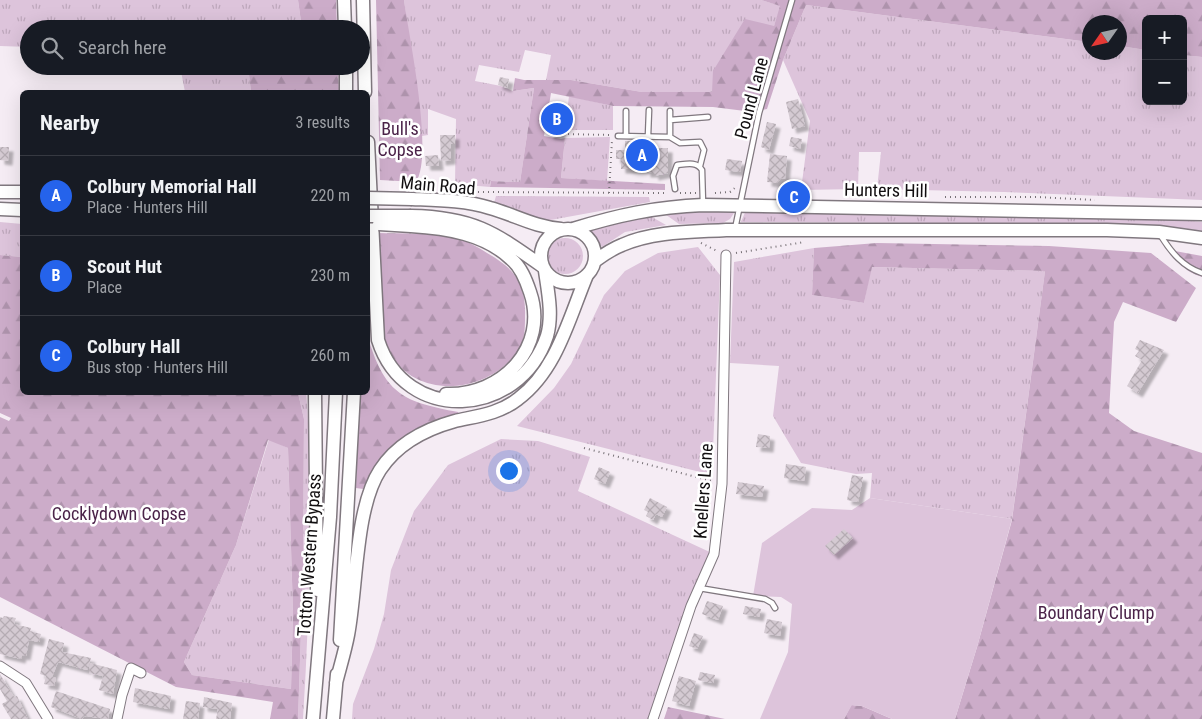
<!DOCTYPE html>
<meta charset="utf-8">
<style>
body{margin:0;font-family:"Roboto Condensed",sans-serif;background:#20242c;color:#f1f3f6}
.controls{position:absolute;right:15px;top:15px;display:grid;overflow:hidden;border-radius:8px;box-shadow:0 5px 20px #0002}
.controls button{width:45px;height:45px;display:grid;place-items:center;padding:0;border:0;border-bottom:1px solid #363941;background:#171b24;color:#f1f3f6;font:25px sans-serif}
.compass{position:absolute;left:1082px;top:15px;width:45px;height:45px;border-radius:50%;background:#171b24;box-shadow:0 5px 20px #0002;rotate:236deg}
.you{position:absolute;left:508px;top:470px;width:18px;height:18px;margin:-12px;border:4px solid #fff;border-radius:50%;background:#1a73e8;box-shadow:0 0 0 8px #1a73e833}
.badge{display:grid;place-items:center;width:32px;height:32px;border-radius:50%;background:#2563eb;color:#fff;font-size:16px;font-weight:700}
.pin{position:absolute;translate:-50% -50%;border:2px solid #fff;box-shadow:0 1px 5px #0006}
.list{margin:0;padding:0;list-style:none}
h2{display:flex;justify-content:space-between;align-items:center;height:65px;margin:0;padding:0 20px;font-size:21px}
h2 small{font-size:16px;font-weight:400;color:#9ea1a6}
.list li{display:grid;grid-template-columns:32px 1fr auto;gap:15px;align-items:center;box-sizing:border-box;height:80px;padding:0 20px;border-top:1px solid #363941}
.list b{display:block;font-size:19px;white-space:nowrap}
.list p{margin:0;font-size:16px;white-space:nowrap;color:#9ea1a6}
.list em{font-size:16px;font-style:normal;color:#9ea1a6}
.icon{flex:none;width:28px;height:28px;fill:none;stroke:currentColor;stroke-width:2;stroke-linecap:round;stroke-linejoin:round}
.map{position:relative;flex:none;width:1202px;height:719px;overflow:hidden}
.search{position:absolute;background:#171b24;box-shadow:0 5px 20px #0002;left:20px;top:20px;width:350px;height:55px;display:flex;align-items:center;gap:12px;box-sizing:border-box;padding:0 18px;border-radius:28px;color:#9ea1a6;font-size:19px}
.panel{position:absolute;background:#171b24;box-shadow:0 5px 20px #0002;left:20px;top:90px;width:350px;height:305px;border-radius:8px}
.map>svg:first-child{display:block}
.grass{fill:url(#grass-tufts)}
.forest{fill:url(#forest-firs);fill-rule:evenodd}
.green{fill:#ddc4db}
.building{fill:url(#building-cross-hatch);filter:url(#shadow)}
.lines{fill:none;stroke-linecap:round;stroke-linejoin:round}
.lane-casing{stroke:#80787f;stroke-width:7}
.street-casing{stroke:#80787f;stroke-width:11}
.primary-casing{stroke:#80787f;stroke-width:15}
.path{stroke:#787277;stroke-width:2;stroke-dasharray:1 4;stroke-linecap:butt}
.lane{stroke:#fff;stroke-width:4.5}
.street{stroke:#fff;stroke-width:9}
.primary{stroke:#fff;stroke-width:12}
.primary-bridge-casing{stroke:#80787f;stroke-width:15;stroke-linecap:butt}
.primary-bridge{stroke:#fff;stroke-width:12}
.labels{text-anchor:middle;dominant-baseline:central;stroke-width:5;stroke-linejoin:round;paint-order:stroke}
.street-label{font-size:18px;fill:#110e10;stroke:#fff}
.park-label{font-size:18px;fill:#4b2349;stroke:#fff}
</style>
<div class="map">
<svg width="1202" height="719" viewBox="0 0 1202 719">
<defs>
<pattern id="grass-tufts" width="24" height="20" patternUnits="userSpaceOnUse" patternTransform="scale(1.25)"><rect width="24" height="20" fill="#ddc4db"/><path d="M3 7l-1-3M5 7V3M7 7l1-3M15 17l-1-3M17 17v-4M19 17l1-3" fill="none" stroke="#bda7bb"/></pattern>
<pattern id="forest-firs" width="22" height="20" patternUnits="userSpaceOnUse" patternTransform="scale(1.25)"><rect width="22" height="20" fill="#ccacc9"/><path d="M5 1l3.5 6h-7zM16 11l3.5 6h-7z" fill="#ae93ac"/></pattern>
<pattern id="building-cross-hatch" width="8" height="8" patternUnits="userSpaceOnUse" patternTransform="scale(1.25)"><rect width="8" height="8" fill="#d4cad2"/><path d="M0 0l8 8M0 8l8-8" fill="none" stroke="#b5acb3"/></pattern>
<filter id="shadow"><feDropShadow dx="4.5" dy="4.5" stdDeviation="1" flood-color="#0004"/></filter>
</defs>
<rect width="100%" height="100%" fill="#f5ecf4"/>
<path class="grass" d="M0,0H298L302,29H29V47L0,46Z
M404,0H761L781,6L774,26L713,92H642L571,80H546L551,55L525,50L519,72L479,65L475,81L501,86L513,91L534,88L520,182L491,181L490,187L455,184L456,119L428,109V135L422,136Z
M806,5L1089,42L1090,52H1120V46L1146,50V101H1183V55L1202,57V200L1004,192L877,189L881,152H859L858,189L801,190L810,121L783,60Z
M180,66H248L251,92H185Z
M569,96L613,106V130H565Z
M610,137L607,181L561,178L565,138Z
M496,196L649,197L650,202L545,221L494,203Z
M736,210L730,219L723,223L679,224L662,212Z
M746,210L1183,220L1202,222V231L1159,225L1100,224L741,222Z
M651,214L652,217L666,225L625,232L602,247L590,230Z
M0,222L22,224V257L0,255Z
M547 256a18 18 0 1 1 36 0a18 18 0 1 1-36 0Z
M698,247L720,275L712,475L517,426L554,388L571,364L604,295L625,271L658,253Z
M814,248L812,295L864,303L871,267L1045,271L1012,519L870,498L872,473L856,474L801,463L773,416L779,366L730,363L734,262Z
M306,392C309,420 308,448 309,476C311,557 308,638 303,719H298L303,573L304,419L298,393Z
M269,439L288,448L293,613L291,689L192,675L184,662L236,545Z
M501,439L538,441L590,457L578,491L714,554L653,719H352L353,704L374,649L384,614L391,570L414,511L448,465Z"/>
<path class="forest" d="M298,0H336L337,29H302Z
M376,0H404C409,37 434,154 416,182L380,180Z
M761,0H1202V57L1183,55V19H1146V50L1120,46V22H1090L1089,42L806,5L783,60L767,109L753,112L713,107L613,106L551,93L544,136L561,139L565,138L561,178L665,184V190L490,187L491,181L520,182L534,88L513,91L515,78L524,80H571L642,92H712L713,71L745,19L774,26L780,6Z
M248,66H338L339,92H251Z
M377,233C403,234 431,232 457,238C467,241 478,247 487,253C515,269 526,283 525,316C525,328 525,339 519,349C491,393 417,402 390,353C376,328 379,264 377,233Z
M877,243L1049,246L1151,253L1196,288L1176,322L1123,302L1114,322L1109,413L1134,431L1202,453V719H955L977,647L1012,520L1045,271L872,267L864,303L812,295L814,248Z
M1175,251L1202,256V277C1182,270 1185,267 1175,251Z
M0,255L22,257V392L298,393L304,419L303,573L298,719H270L273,702L176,687L0,597V417L9,421L11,418L0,413ZM268,440L288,448L293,613L291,689L192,675L184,662L236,545Z
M369,341C386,395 405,402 458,412L460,416C447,420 434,422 422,427C396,437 374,464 363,489L356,488L359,393L368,392Z
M851,705L862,706L892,719H844Z
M668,707L725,719H664Z"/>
<path class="green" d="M870,498L1012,519L977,647L955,719H892L862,706L852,705L844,719H760L788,652L792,604L781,597L753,596L762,543L812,508L852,510Z"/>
<path class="building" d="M500,77L509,79L507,88L498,85Z
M798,99L805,126L792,129L786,102Z
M554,101L565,103L560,137L549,135Z
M767,122L776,124L769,150L761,147Z
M440,135H455V144H451V160L441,161Z
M791,137L802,139L800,149L789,146Z
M625,141H640V148H668V173L654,176V173H646V169H621V159H616V150H625Z
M0,147H9L8,161L0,160Z
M770,154L787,156L785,179L781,178L777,183L767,182Z
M438,155L439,166H426L425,156Z
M727,159L742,161L740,172L725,170Z
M1140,340L1164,350L1138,393L1127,386L1142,360L1135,356L1139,351L1135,349Z
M758,434L770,436L769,448L756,447Z
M786,464L806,467L804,481L784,478Z
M599,467L610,472L605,484L594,479Z
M852,475L863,477L858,502L847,500Z
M738,482L764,486L762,497L736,494Z
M650,498L667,507L662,517L656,514L653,520L646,516L648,512L644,510Z
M844,529L853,538L834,555L825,546Z
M707,601L723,606L718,620L702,614Z
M745,606L761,609L759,617L743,614Z
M4,616L16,618L14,624L31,628L30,631L41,634L39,642L29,640L26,656L22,655L21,659L0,654V617L3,618Z
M767,619L782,622L780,636L764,633Z
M694,633L703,636L697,649L689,646Z
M49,639L64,643L62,652L91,658L87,670L58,662L52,677L56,678L54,686L44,684L46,676L40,674Z
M90,663L117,670L113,694L99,690L103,676L89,673Z
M700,672L715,675L713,683L698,680Z
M0,674L14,697L17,696L28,719H11L2,704L7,701L0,689Z
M679,676L696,681L689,706L672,701Z
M135,688L171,696L169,709L133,702Z
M56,691L110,709L108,719L84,716L82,719L51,707Z
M204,697L232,703L230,719H216L218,709L203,707Z
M186,701L200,703L198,719H183Z"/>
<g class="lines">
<g class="lane-casing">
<path id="lane" d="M670,111V137
M670,120L708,117
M618,136L670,137L680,143L700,142L704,150L700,166
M626,136V111
M648,136L649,110
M675,189L673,176L677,165C686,164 697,161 702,170L703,204
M735,229L759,113L792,0
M1161,236C1171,252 1183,267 1202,273
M699,588L765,599L772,603L775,608"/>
</g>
<g class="street-casing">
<path id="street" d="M0,666L26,683L48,719
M117,719L122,695L131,668L141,673
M653,719L691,606L714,554L722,484L726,255"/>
</g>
<g class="primary-casing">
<path id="primary" d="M344,0L345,29
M363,0L365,92
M346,92V66
M368,142L378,340C405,425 519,419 547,336C553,315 548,292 545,271
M0,192H22
M412,199C438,200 464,200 490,208C515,215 535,227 561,229
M0,209L22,210
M411,216C472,217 494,232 542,266
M411,226C446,228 485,234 511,259C521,267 526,280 530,292C549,347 502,396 446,394
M541 256a27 27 0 1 1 54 0a27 27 0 1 1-54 0Z
M573,229C618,215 656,207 703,205L1202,214
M595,261C603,255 612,249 622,245C654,231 692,232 726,230H1107L1159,232L1202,238
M315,392L317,590
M340,640L354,392
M336,683C340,667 345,651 348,635C357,588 355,508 380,470C397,444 426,429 455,421C477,416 499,414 518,399C557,370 569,318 587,275
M313,719L330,517L336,392
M333,719L337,674"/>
</g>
<path class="path" d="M563,134L611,135
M478,192L668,193
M609,193L612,140
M680,193H696
M715,193L730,192L736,187
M945,197H1038L1095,200
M701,243L717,251
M736,253L805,242
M584,448L712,481"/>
<use href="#lane" class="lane"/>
<use href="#street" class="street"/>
<use href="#primary" class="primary"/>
<g class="primary-bridge-casing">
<path id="primary-bridge" d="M368,198L412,199
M368,216H411
M379,224L411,226"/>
</g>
<use href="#primary-bridge" class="primary-bridge"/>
</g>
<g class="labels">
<g class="street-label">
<text transform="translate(751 98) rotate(-75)">Pound Lane</text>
<text transform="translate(438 185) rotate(5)">Main Road</text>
<text transform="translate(886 190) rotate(1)">Hunters Hill</text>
<text transform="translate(703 491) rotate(-86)">Knellers Lane</text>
<text transform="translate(309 555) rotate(-86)">Totton Western Bypass</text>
</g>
<g class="park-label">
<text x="400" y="128">Bull's<tspan x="400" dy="21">Copse</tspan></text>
<text x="119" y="513">Cocklydown Copse</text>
<text x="1096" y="612">Boundary Clump</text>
</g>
</g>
</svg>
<div class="controls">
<button>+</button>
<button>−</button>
</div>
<svg class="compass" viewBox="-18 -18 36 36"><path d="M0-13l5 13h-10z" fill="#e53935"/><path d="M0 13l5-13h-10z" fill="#9ea1a6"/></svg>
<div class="you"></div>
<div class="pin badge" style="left:642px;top:155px">A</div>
<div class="pin badge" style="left:557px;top:119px">B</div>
<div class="pin badge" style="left:794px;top:197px">C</div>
<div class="search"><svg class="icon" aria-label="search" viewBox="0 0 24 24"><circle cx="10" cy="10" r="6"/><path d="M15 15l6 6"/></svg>Search here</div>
<section class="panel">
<h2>Nearby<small>3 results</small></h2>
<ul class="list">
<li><span class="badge">A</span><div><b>Colbury Memorial Hall</b><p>Place · Hunters Hill</p></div><em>220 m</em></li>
<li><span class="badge">B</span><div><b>Scout Hut</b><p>Place</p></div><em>230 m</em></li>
<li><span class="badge">C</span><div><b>Colbury Hall</b><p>Bus stop · Hunters Hill</p></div><em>260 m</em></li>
</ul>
</section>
</div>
